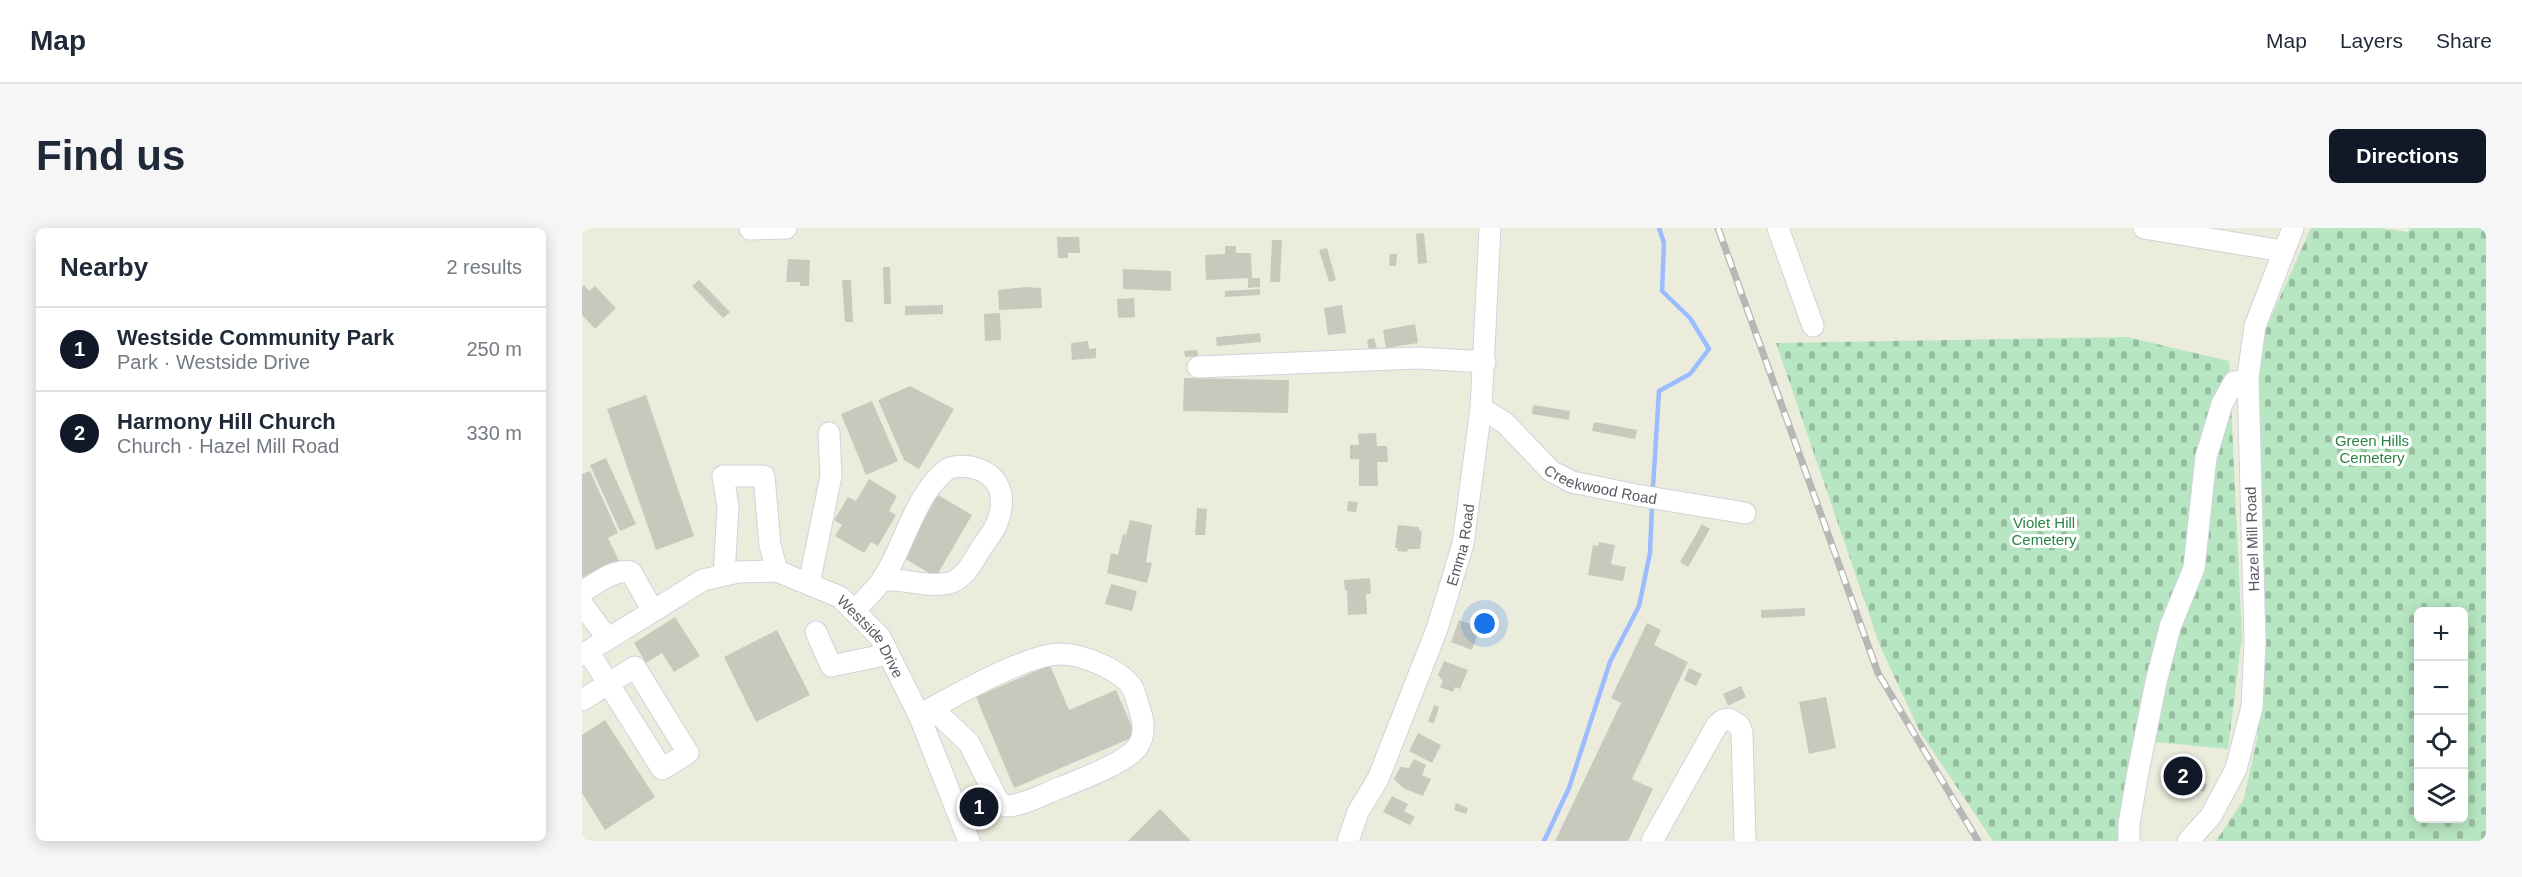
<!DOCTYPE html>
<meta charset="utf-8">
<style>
body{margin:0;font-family:Arial,sans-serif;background:#f6f6f7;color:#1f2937}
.controls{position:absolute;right:18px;bottom:18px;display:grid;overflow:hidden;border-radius:9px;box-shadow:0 3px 15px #0003}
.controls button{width:54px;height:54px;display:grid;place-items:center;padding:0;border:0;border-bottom:2px solid #e0e1e3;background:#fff;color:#1f2937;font:30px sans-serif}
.you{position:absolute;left:903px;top:396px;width:21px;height:21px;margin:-15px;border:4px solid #fff;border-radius:50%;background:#1a73e8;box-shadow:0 0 0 9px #1a73e833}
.badge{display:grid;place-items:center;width:39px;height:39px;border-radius:50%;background:#111827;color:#fff;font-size:20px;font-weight:700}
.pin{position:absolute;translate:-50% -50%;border:3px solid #fff;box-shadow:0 2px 6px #0006}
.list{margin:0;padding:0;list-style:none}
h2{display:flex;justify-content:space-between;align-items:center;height:78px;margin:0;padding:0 24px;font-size:26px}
h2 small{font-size:20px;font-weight:400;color:#747a83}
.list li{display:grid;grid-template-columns:39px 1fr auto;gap:18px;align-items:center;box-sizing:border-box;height:84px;padding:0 24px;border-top:2px solid #e0e1e3}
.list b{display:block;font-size:22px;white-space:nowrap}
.list p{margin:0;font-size:20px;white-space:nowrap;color:#747a83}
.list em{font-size:20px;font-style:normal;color:#747a83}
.icon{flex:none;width:33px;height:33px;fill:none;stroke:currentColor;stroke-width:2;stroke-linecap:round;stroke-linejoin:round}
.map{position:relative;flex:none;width:1904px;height:613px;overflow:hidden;border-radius:9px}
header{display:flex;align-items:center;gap:36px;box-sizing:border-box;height:84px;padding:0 30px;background:#fff;border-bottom:2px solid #e0e1e3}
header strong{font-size:28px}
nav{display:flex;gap:33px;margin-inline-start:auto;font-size:21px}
.intro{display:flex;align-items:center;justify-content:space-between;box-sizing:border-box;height:144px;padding:0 36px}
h1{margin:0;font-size:42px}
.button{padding:15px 27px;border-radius:9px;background:#111827;color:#fff;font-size:21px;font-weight:700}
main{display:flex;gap:36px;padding:0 36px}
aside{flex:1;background:#fff;border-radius:9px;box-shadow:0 3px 15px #0003}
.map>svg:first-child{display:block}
.cemetery{fill:url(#cemetery-stones);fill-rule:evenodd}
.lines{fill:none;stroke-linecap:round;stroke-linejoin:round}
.stream{stroke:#9bbcff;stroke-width:4.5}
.building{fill:#c9c8bd}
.minor-casing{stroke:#d1d2da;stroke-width:23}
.minor{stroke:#fff;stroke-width:21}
.rail-casing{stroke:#b6b7b7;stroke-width:7}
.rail{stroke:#fff;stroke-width:4.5;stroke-dasharray:14;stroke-linecap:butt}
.labels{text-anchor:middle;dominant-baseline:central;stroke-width:6;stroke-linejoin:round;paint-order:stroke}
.park-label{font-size:15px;fill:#2c8444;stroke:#fff}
.street-label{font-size:15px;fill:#575961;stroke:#fff}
</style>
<header>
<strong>Map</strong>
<nav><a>Map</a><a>Layers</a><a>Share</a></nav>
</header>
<div class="intro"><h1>Find us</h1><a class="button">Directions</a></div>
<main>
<aside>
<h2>Nearby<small>2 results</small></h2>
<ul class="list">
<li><span class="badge">1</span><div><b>Westside Community Park</b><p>Park · Westside Drive</p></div><em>250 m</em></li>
<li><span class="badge">2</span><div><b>Harmony Hill Church</b><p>Church · Hazel Mill Road</p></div><em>330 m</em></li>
</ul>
</aside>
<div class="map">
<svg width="1904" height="613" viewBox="0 0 1904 613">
<defs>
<pattern id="cemetery-stones" width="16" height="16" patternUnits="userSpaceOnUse" patternTransform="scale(1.5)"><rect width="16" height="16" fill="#b7e7c2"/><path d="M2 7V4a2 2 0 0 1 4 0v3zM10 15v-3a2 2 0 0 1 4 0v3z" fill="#98bea1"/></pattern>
</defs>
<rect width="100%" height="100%" fill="#ececdd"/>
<path class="cemetery" d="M1729,0H1797L1826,4L1828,0H1904V613H1634L1662,571L1675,511L1684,408L1675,159L1681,107ZM1836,383H1882V590H1836Z
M1545,109L1647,133L1660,409L1646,521L1562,513L1548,613H1411L1338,504L1298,418L1194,115Z"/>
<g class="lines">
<path class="stream" d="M1071,259L1077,163L1108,146L1127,121L1108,90L1080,63L1082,15L1077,0
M962,613L987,560L1028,434L1057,378L1068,325L1070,276"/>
</g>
<path class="building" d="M842,5L845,35L836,36L834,6Z
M475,9H497L498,25H486V30H476Z
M690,12H700L698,54H688Z
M643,18H654V25H669L670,50H678V59L666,60V50L624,52L623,27L643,26Z
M745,20L754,52L747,54L737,22Z
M808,26H815L814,38H807Z
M206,31L228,32L227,58H218V54H204Z
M301,39H308L309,76H302Z
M541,41L589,43V63L541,61Z
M117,52L148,84L141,90L110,58Z
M260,52H269L271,94H263Z
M2,57L7,63L13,58L34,80L13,101L0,87V59Z
M443,59L459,60L460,80L417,82L416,62Z
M678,61V67L643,69V63Z
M552,70L553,89L536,90L535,71Z
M361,77V86L323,87V78Z
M760,77L764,105L746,107L742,80Z
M418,85L419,112L403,113L402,86Z
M833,96L836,115L804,120L801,102Z
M678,105L679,114L635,118L634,109Z
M792,110L795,121L787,123L785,112Z
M506,113L507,121L514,120V130L490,132L489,115Z
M615,122L616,128L603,129L602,123Z
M602,150L707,152L706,185L601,183Z
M328,158L372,181L337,241L322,232L296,172Z
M64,167L112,308L74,322L25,181Z
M290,173L316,233L284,247L259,186Z
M951,177L988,183L987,192L950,186Z
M1012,194L1055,202L1053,211L1010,203Z
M794,205L795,218H805L806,234H795L796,258H777V231H768V217H777L776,206Z
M24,230L54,296L38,303L8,237Z
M8,243L36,305L26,310L37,333L0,349V246Z
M287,251L315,268L307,283L314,287L296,318L289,314L282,325L253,308L260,297L252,292L266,269L274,273Z
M356,267L390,287L354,349L320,329Z
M766,273L776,274L774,284L765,283Z
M615,280L625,281L623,307H613Z
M548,292L570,297L564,334L570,335L565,355L525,345L529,325L536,327L541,306L544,307Z
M1120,296L1128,301L1106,339L1098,334Z
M816,297L837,299V302L840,303L838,321H826L825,324L815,323L816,320H813Z
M1017,314L1033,317L1029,336L1044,339L1041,353L1006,347L1011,317L1016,318Z
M788,350L789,366H784L785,386L766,387L765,362H763L762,352Z
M529,356L555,363L550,383L523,376Z
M1223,380V388L1179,390V382Z
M93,389L118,428L92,444L80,425L64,435L52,415Z
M877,392L898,399L890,422L869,414Z
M1065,395L1079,402L1072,417L1106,434L1050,551L1071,561L1046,613H973L1039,475L1029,470Z
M195,402L228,467L174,494L142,429Z
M862,433L886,442L878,461L873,459L871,464L858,459L861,453L856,447Z
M468,437L487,482L534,462L554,508L432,560L394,469Z
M1107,440L1120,446L1114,458L1102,452Z
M1159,458L1164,469L1146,478L1141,466Z
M1244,469L1254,520L1227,526L1217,474Z
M852,477L857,479L852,495L846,494Z
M23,492L73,569L23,602L0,565V507Z
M836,505L859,517L850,535L827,523Z
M1590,530L1622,544L1618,553L1625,557L1622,564L1615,561L1613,565L1581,551Z
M832,531L844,537L840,547L849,551L841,568L821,560L812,551L818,539L827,540Z
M810,568L826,576L822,583L833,589L828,597L801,584Z
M874,575L886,580L884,586L872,582Z
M578,581L609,613H546Z"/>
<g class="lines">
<g class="minor-casing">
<g id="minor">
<path d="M1196,0L1231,98"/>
<path d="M1562,0L1701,23"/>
<path d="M168,1L204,0"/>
<path d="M616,139L837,130L903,134"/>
<path id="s1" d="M899,180L923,195L969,243L990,254L1054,267L1163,285"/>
<path d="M142,347L146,279L141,248H182L188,317L195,343"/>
<path d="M227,356L249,248L247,205"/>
<path d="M0,364C15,355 31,341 49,344L71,383"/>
<path d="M0,376L26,411"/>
<path d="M272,383C282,372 294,362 302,349C323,316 332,269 363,243C370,237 381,238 389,239C419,246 425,269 415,295C411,305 403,314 398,322C391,334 382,351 367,355C346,360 321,350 300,352"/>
<path d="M234,404L249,438L307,426"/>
<path id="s2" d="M0,427L121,352L156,344L195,343L258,369L298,409L337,487L387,613"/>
<path d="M0,472L53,439L106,525L80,541L6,423"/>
<path d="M337,487C369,470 444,426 479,426C499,426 541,442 551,461C554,467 556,476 558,483C562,493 563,508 556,518C545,535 499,551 480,559C463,565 442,578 424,578L416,573L387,515L350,480"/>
<path id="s3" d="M766,613L776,584L796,551L855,401L881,316L899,180L908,0"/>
<path d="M1070,613L1135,497L1141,492L1147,491L1157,497L1160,505L1163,613"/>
<path d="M1547,613V596L1556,544L1574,454L1588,399L1612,340L1624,229L1640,176L1652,154L1666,153"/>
<path d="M1606,613L1629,588L1654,541L1670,479L1673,414L1666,149L1673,98L1711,0"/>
</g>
</g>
<use href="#minor" class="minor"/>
<g class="rail-casing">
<path id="rail" d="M1136,0L1296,445L1396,613"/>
</g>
<use href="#rail" class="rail"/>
</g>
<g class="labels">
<g class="park-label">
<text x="1790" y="212">Green Hills<tspan x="1790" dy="17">Cemetery</tspan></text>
<text x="1462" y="294">Violet Hill<tspan x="1462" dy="17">Cemetery</tspan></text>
</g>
<g class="street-label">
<text stroke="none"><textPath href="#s1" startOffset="147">Creekwood Road</textPath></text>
<text transform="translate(1670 311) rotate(-92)">Hazel Mill Road</text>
<text stroke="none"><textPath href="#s3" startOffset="318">Emma Road</textPath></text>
<text stroke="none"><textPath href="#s2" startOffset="336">Westside Drive</textPath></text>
</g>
</g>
</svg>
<div class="controls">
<button>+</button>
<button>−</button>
<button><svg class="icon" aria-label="locate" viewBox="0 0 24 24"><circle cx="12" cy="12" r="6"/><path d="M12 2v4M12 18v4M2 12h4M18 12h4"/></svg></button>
<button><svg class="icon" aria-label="layers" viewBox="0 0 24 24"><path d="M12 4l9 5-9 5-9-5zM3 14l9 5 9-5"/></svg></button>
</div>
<div class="you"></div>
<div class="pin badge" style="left:397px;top:579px">1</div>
<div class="pin badge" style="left:1601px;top:548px">2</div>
</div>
</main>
